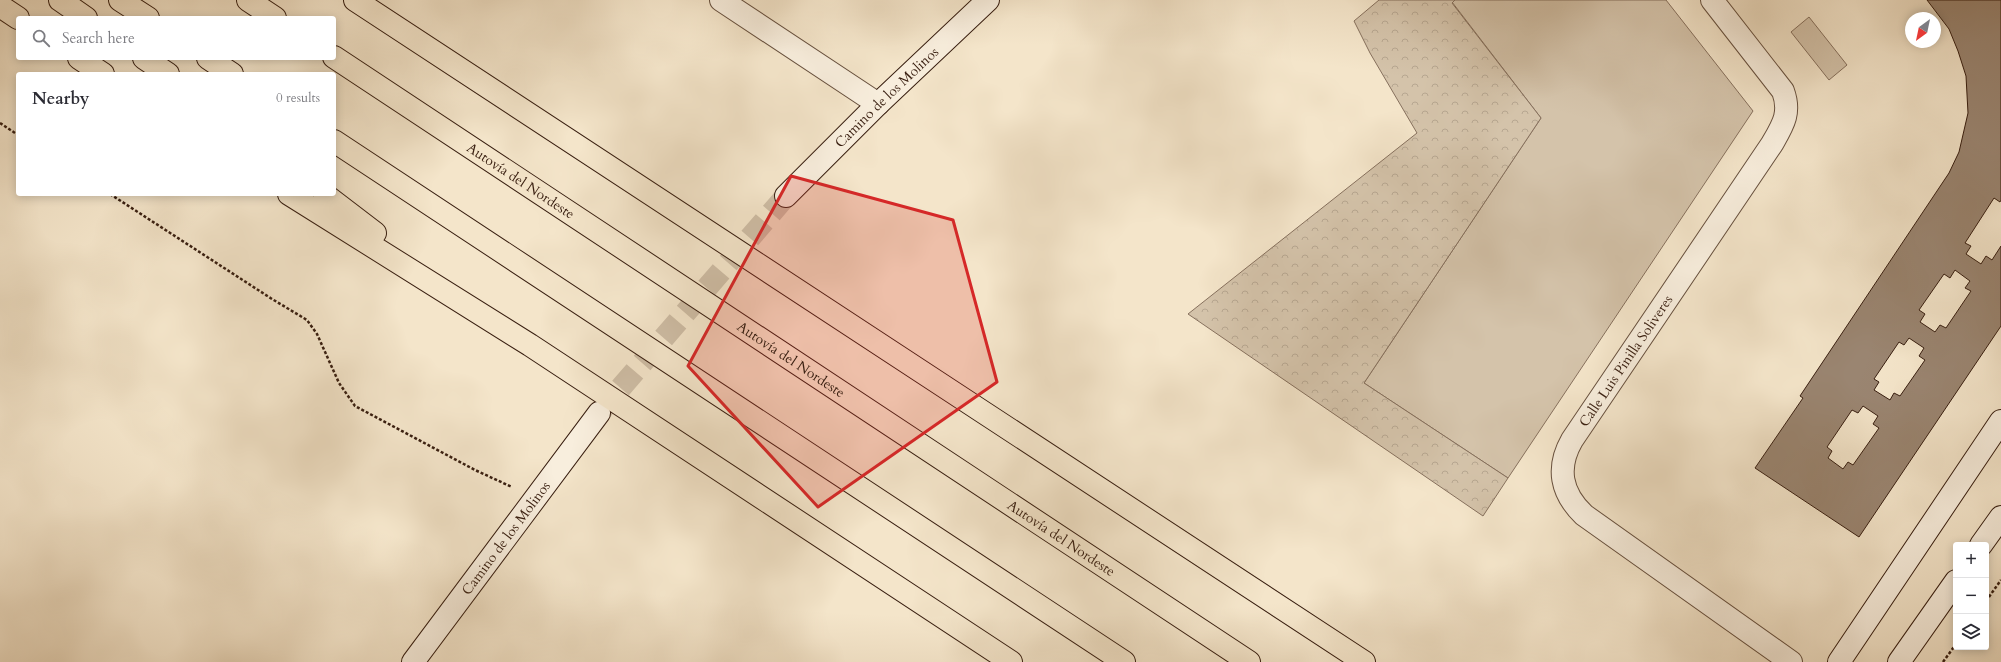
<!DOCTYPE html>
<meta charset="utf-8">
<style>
body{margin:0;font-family:Cardo,serif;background:#f7f7f7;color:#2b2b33}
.controls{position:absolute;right:12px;bottom:12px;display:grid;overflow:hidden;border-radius:4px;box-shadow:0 2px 10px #0003}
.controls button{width:36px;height:36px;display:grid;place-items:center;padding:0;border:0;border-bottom:1px solid #e1e1e2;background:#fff;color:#2b2b33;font:20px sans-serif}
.compass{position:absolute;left:1905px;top:12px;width:36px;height:36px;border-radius:50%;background:#fff;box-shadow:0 2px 10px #0003;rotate:213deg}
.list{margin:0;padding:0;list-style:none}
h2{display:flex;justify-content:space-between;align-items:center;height:52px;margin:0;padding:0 16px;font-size:17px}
h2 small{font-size:13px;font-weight:400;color:#7c7c81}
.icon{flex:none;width:22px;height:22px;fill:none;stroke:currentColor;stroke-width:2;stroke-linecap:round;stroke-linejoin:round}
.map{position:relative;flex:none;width:2001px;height:662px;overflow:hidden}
.search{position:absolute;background:#fff;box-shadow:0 2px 10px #0003;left:16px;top:16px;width:320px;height:44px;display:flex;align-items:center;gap:10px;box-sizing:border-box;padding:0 14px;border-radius:4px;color:#7c7c81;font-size:15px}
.panel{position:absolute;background:#fff;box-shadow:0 2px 10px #0003;left:16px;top:72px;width:320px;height:124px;border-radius:4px}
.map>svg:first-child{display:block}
.grass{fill:#d4c3aa;stroke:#86705d}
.park{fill:url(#park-crowns);stroke:#86705d}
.building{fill:#9a8571;stroke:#381e10;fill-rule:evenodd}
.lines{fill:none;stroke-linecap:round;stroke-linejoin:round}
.secondary-tunnel{stroke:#cebda5;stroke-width:22;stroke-dasharray:22 11;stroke-linecap:butt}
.street-casing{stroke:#67503e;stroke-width:24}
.secondary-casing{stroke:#381e10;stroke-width:24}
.highway-casing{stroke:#381e10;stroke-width:24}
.path{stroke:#381e10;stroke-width:2.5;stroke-dasharray:3 2;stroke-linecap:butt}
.street{stroke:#f8eedd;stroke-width:22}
.secondary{stroke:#f8eedd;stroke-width:22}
.highway{stroke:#f4e5ca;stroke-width:22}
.marked{fill:#d62828;fill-opacity:0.2;stroke:#d62828;stroke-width:3;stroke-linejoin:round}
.labels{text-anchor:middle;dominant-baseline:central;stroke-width:3.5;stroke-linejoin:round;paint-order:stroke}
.street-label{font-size:14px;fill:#381e10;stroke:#f8eedd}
</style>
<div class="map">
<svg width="2001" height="662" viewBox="0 0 2001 662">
<defs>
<pattern id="park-crowns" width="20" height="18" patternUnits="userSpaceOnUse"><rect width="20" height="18" fill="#d4c3aa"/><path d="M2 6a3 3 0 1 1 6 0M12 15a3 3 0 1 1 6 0" fill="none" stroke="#b7a791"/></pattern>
</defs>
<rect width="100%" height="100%" fill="#f4e5ca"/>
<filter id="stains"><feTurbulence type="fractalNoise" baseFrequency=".005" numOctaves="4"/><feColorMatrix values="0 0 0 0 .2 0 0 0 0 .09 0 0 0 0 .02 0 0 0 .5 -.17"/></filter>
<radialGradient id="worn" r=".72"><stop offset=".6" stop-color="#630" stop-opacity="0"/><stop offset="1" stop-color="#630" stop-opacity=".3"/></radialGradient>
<path class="grass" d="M1455,0H1666L1753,111L1508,478L1364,383L1541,118L1452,2Z
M1809,17L1847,65L1829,80L1791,32Z"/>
<path class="park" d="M1379,0H1455L1452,3L1541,118L1364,383L1508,478L1483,516L1188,314L1417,133L1370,53L1354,21Z"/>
<path class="building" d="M1927,0H2001V200L2000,202L1994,198L1965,243L1971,246L1966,254L1981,264L1986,256L1992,260L2001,246V326L1859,537L1755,468L1803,398L1800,396L1949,173L1959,152L1968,113L1966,76L1958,51L1949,29ZM1955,270L1970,281L1965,288L1971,291L1946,328L1940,325L1935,332L1920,322L1925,314L1919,310L1944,274L1950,278ZM1909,338L1924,348L1919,356L1925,360L1900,396L1894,393L1890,400L1874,390L1879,382L1874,379L1899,342L1904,345ZM1863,406L1878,416L1873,424L1879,428L1853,465L1848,462L1843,469L1828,458L1832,451L1827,447L1852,410L1858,413Z"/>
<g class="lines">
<path class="secondary-tunnel" d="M599,413L786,196"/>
<g class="street-casing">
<path id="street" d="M721,0L878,104
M1712,0L1783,91C1791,113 1783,125 1772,144L1572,440C1556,468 1561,493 1584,515L1791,662"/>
</g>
<g class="secondary-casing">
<g id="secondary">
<path id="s1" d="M786,196L878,104L988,0"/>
<path d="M1981,545L2001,517"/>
<path id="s2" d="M413,662L599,413"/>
<path d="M1839,662L2001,421"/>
<path d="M1899,662L1956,581"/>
</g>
</g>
<g class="highway-casing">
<g id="highway">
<path d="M60,0L86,18"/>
<path d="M120,0L148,18"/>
<path d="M248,0L275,18"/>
<path d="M355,0L1364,662"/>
<path d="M0,6L18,18"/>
<path id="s3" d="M334,57L1249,662"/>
<path d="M79,58L103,74"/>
<path d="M144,58L168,74"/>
<path d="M208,58L232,74"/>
<path d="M334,141L1124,662"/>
<path d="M289,194L530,345L1011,662"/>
<path d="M324,194L375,233"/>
</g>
</g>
<path class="path" d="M0,123L18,135
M110,194L272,299L307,320L317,334L339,383L355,406L475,470L512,487
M1986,601L2001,580
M1943,662L1956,644"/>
<use href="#street" class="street"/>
<use href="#secondary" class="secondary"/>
<use href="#highway" class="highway"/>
</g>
<path class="marked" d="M791,176L953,220L997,382L818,507L688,366Z"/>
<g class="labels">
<g class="street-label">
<text stroke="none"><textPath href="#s1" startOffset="141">Camino de los Molinos</textPath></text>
<text stroke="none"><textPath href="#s3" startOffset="224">Autovía del Nordeste</textPath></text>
<text stroke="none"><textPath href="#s3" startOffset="548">Autovía del Nordeste</textPath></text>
<text transform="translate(1626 361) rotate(-56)">Calle Luis Pinilla Soliveres</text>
<text stroke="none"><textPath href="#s2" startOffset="155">Camino de los Molinos</textPath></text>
<text stroke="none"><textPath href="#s3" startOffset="872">Autovía del Nordeste</textPath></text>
</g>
</g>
<rect width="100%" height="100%" filter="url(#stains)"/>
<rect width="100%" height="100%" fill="url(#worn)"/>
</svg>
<div class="controls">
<button>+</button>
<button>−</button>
<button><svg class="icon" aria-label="layers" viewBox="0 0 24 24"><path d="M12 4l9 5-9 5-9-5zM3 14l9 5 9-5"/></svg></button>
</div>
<svg class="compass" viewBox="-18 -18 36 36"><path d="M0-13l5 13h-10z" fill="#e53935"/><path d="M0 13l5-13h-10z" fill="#7c7c81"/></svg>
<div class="search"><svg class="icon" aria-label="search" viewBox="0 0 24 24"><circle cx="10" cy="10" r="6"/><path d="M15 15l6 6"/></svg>Search here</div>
<section class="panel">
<h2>Nearby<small>0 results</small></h2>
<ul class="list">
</ul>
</section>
</div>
